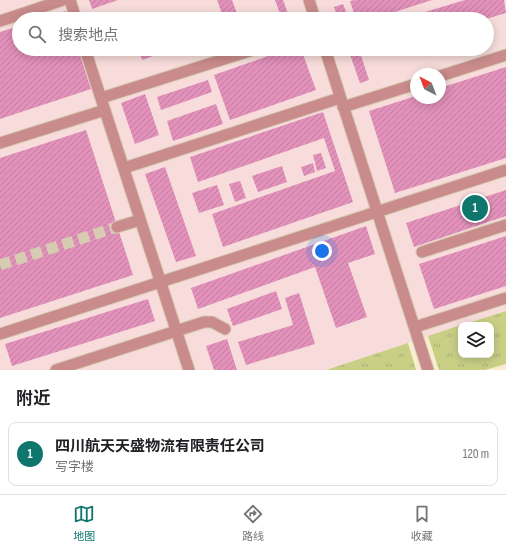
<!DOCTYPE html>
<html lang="zh">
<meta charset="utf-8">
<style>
body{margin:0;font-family:"Sofia Sans Condensed","Noto Sans SC",sans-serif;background:#f2f2f2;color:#202124}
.controls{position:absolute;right:12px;bottom:12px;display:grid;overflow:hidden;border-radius:8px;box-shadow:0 2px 10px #0003}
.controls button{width:36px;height:36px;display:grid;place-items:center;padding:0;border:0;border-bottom:1px solid #e0e0e0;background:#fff;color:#202124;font:20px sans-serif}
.compass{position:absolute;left:410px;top:68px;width:36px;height:36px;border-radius:50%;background:#fff;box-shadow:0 2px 10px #0003;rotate:318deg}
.you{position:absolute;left:322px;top:251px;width:14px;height:14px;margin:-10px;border:3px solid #fff;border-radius:50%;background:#1a73e8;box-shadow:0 0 0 6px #1a73e833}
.badge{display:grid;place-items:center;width:26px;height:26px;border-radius:50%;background:#0f766e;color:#fff;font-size:13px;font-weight:700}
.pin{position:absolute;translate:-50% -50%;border:2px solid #fff;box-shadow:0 1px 4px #0006}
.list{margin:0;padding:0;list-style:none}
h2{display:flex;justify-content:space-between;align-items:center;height:52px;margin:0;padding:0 16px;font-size:17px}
h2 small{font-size:13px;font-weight:400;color:#757577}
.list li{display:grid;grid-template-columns:26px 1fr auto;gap:12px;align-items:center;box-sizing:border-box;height:64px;margin:0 8px 8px;padding:0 8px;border:1px solid #e0e0e0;border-radius:8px}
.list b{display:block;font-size:15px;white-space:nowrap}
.list p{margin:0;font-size:13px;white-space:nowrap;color:#757577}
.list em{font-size:13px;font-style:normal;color:#757577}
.icon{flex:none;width:22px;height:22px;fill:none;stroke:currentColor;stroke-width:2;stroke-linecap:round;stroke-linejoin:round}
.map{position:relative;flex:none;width:506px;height:370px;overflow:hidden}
.search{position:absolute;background:#fff;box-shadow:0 2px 10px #0003;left:12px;right:12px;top:12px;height:44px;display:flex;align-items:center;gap:10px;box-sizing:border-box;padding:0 14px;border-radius:22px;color:#757577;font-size:15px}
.sheet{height:124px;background:#fff}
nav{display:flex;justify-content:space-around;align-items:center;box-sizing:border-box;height:56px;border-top:1px solid #e0e0e0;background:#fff;font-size:11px;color:#757577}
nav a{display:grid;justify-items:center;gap:2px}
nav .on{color:#0f766e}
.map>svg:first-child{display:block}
.industrial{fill:#f7dcdb;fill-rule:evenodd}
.park{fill:url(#park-tufts)}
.building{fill:url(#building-hatch)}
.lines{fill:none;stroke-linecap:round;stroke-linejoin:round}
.minor-tunnel{stroke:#d7cbb2;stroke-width:11;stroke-dasharray:11 5.5;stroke-linecap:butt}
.minor-casing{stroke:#d5c9b0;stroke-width:13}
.minor{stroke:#c98b8c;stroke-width:11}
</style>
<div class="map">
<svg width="506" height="370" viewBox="0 0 506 370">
<defs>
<pattern id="park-tufts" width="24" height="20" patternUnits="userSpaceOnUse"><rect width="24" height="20" fill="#c9d086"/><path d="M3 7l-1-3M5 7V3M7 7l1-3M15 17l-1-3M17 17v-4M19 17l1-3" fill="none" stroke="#acb272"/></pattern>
<pattern id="building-hatch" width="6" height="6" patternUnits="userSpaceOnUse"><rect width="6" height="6" fill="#e291ba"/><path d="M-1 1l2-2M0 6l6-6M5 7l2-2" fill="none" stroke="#c17c9e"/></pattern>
</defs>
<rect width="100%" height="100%" fill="#f9ecd0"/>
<path class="industrial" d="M0,0H506V311L326,370H0ZM19,19H487V49H19ZM416,74H440V98H416Z"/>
<path class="park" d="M506,311V364L485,370H439L428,336L461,325V355H491V325H462Z
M408,343L416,370H326Z"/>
<path class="building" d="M89,0H118L92,9Z
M217,0H232L239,19H224Z
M275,0H283L290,19H282Z
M355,0H432L373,19H356L350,1Z
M465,0H504L506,13L486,19H402Z
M343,4L349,19H338L334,7Z
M66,11L68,19H41Z
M184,12L186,19H162Z
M19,26V49H78L91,89L0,119V32Z
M139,49H161L162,53L142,60Z
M288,49H301L316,90L230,120L214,75Z
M348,49H359L369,80L360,83Z
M506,67V158L395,193L369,111L416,96V98H440V88Z
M208,80L212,92L161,110L157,97Z
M145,94L159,135L135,144L121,103Z
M216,104L223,124L173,141L167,121Z
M323,112L353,202L223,247L212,214L335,171L324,138L198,182L190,157Z
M86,130L133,275L0,318V158Z
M321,153L326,168L317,171L313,155Z
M313,163L315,172L304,176L301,167Z
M282,166L287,182L258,192L252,176Z
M165,167L196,256L176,262L145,174Z
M240,181L246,198L235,202L229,184Z
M217,185L224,205L199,213L192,193Z
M506,190V216L414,247L406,223Z
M366,226L375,254L348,263L367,317L336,328L315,267L198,309L191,288Z
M506,236V286L434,309L419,264Z
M276,291L282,309L233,326L227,309Z
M299,293L315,344L246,365L238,342L293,325L285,298Z
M148,299L155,321L12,366L5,344Z
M227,339L237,370H214L206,346Z"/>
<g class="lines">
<path class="minor-tunnel" d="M0,265L117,227"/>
<g class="minor-casing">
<path id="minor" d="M70,0L76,19
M309,0L315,19
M0,21L63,0
M85,49L189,370
M325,49L428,370
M440,76L506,55
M101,98L256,49
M343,107L416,84
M0,143L105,110
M124,168L340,98
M117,227L140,220
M422,252L506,225
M415,327L506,298
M0,334L506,170
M56,370L204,322H212L225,329"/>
</g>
<use href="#minor" class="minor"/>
</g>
</svg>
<div class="controls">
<button><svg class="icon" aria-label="layers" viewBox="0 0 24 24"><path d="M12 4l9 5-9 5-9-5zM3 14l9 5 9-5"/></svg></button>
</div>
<svg class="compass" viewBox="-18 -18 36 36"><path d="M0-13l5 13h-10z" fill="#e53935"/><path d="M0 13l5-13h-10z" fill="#757577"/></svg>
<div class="you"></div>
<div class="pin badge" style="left:475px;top:208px">1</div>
<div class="search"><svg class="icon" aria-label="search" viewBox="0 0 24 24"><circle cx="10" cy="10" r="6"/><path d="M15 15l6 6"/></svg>搜索地点</div>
</div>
<section class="sheet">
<h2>附近<small></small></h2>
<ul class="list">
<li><span class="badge">1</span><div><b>四川航天天盛物流有限责任公司</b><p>写字楼</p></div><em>120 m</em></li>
</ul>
</section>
<nav>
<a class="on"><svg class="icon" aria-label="map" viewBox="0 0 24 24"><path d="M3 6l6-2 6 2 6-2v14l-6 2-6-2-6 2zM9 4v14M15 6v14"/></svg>地图</a>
<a><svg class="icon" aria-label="directions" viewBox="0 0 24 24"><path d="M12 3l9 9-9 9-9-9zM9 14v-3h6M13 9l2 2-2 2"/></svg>路线</a>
<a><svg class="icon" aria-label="saved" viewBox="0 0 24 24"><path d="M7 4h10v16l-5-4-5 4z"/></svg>收藏</a>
</nav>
